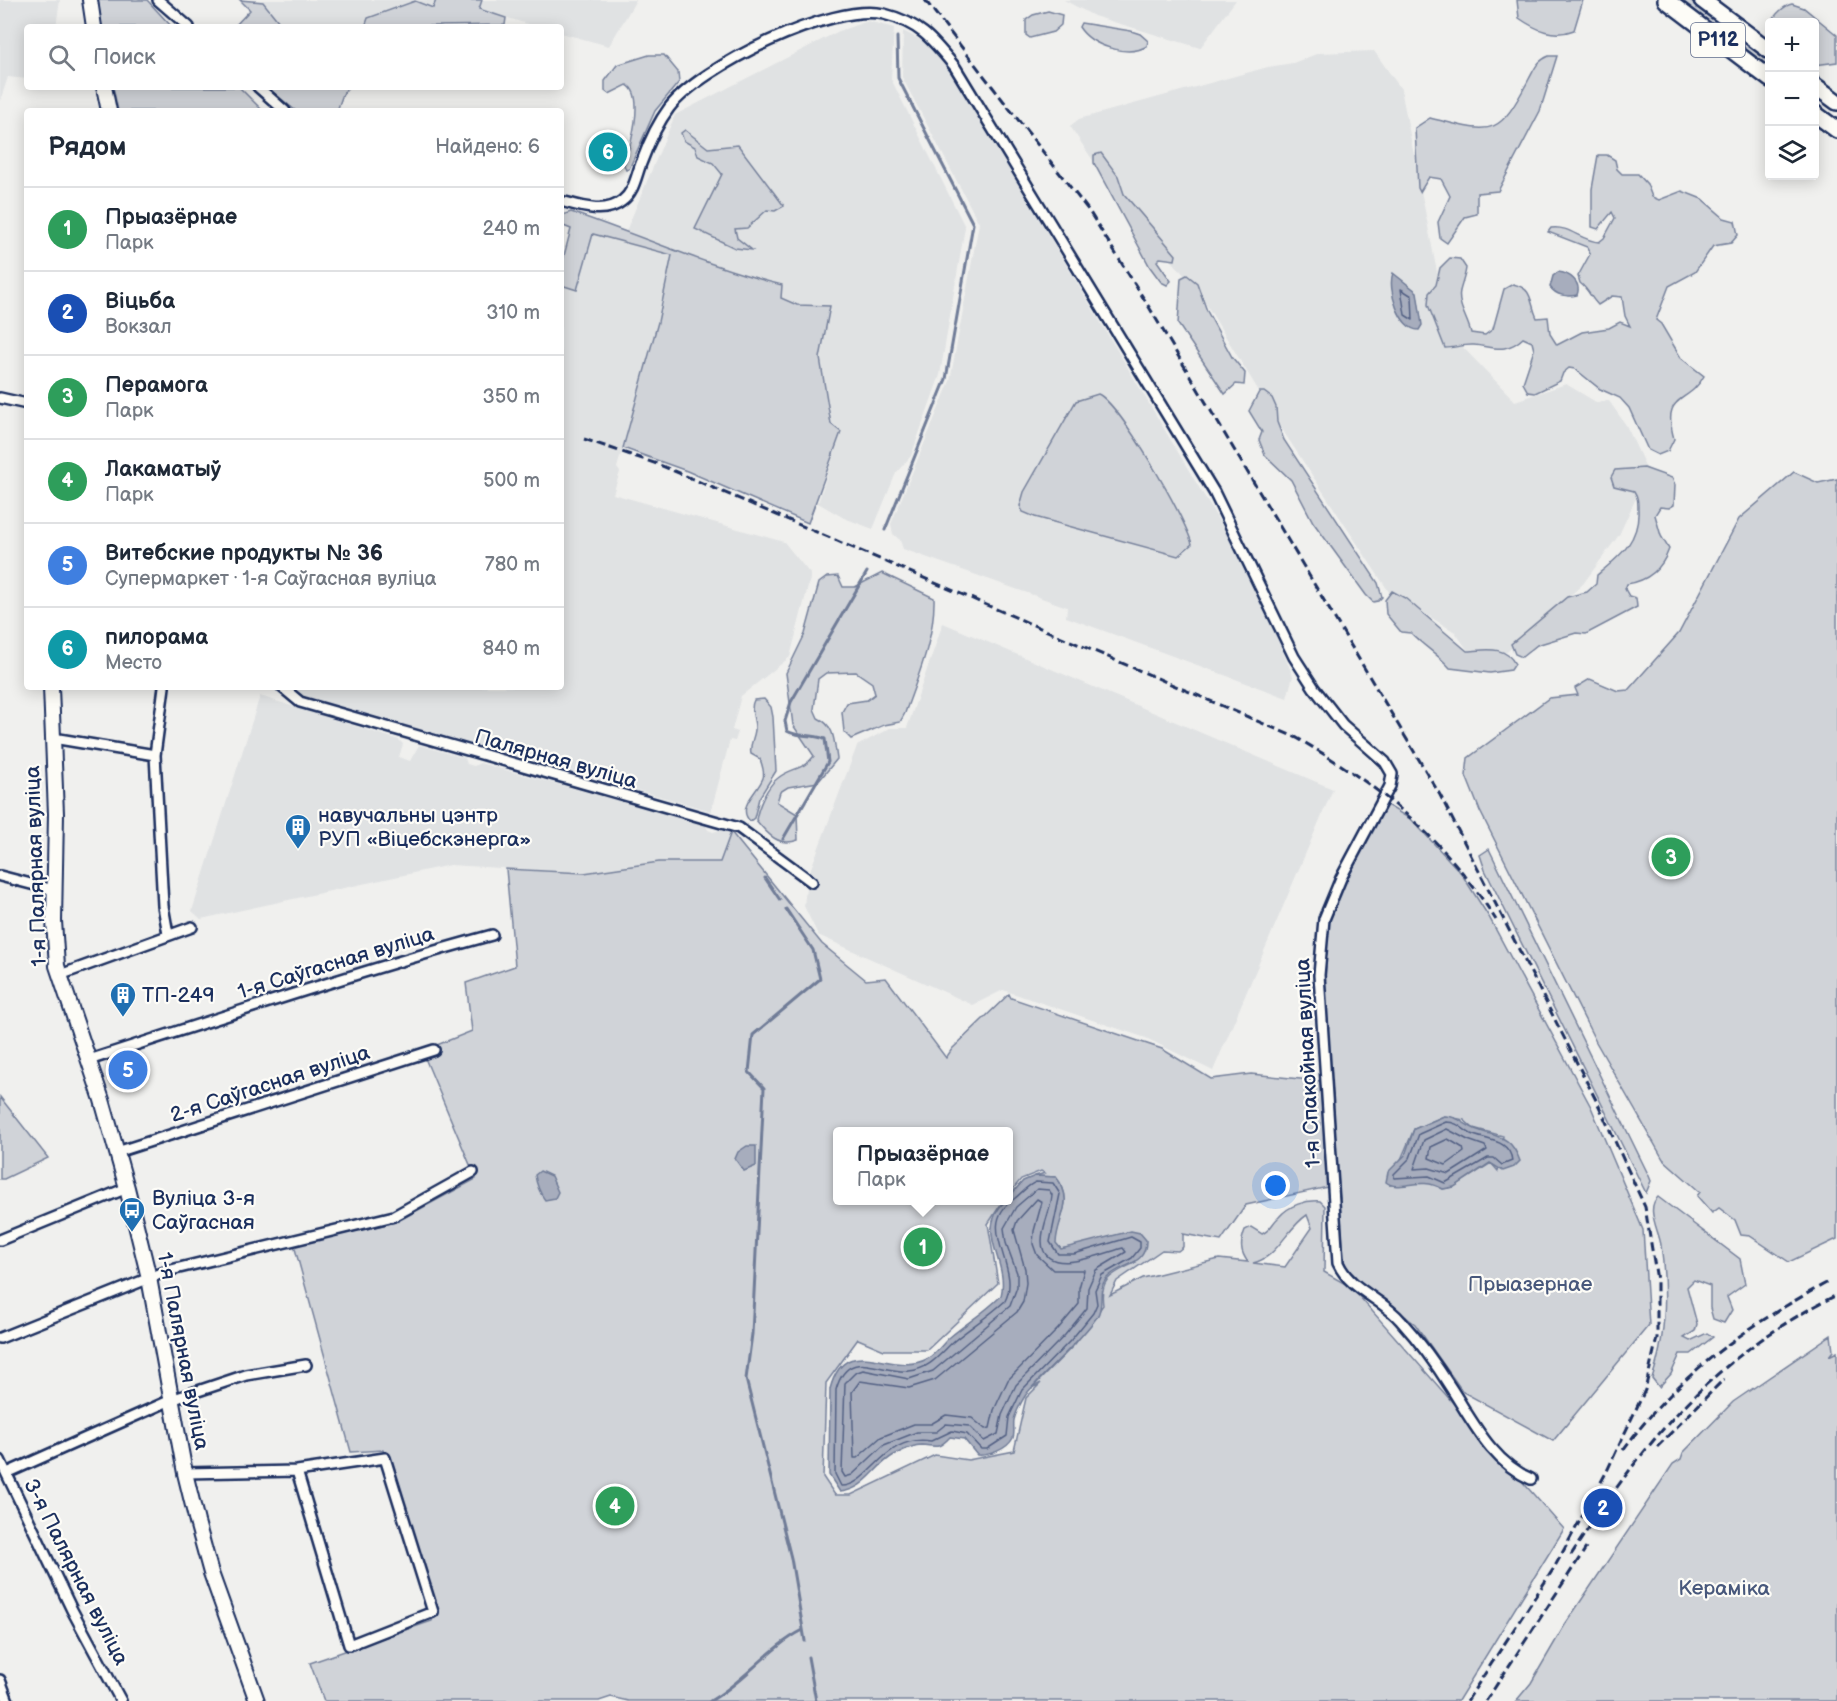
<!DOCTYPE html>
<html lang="ru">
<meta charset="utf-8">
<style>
body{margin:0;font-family:"Balsamiq Sans",sans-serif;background:#f6f6f7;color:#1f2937}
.controls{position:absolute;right:18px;top:18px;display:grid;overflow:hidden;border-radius:6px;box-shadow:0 3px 15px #0003}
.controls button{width:54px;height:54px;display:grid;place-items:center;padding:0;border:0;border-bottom:2px solid #e0e1e3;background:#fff;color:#1f2937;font:30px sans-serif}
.you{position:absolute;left:1276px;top:1186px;width:21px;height:21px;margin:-15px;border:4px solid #fff;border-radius:50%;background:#1a73e8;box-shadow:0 0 0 9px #1a73e833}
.badge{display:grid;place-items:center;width:39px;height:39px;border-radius:50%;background:#db2777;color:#fff;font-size:20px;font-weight:700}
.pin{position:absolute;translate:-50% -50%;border:3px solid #fff;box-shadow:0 2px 6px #0006}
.popup{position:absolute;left:833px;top:1127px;width:180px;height:78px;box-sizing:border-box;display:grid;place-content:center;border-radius:6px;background:#fff;filter:drop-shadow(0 2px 4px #0005);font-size:20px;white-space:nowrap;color:#747a83}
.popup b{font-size:22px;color:#1f2937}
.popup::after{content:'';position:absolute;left:50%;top:100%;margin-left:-12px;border:12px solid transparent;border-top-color:#fff}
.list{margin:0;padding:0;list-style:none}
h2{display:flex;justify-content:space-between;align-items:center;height:78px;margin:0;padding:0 24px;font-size:26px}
h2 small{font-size:20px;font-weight:400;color:#747a83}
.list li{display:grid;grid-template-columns:39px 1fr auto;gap:18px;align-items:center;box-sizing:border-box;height:84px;padding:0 24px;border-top:2px solid #e0e1e3}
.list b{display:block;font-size:22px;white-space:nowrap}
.list p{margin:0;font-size:20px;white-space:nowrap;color:#747a83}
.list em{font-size:20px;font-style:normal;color:#747a83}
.icon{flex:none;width:33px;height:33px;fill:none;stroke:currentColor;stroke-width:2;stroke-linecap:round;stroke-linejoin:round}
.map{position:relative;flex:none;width:1837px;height:1701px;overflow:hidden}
.search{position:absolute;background:#fff;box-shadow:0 3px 15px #0003;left:24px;top:24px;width:540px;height:66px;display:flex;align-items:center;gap:15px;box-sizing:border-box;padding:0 21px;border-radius:6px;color:#747a83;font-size:22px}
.panel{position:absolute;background:#fff;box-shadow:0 3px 15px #0003;left:24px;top:108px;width:540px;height:582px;border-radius:6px}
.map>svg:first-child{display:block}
.built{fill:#e0e2e3;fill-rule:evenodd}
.green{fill:#d0d3d8;stroke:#76819b;stroke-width:1.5;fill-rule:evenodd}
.water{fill:#a7adbd;stroke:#6f7b97;stroke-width:1.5}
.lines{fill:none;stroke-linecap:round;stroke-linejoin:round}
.shore{stroke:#536184;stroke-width:1.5}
.stream{stroke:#6f7b97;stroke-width:3}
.street-casing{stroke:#1b2f5e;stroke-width:14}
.secondary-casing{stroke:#1b2f5e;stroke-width:18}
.primary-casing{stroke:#1b2f5e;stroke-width:20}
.street{stroke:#fdfcf7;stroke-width:9}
.secondary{stroke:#fdfcf7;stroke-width:14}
.primary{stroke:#fdfcf7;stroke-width:15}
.rail{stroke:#1b2f5e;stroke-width:3;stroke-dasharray:9 4.5;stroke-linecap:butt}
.labels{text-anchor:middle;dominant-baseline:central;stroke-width:4.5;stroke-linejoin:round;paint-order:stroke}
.shield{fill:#fdfcf7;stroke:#5f6c8c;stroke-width:1.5}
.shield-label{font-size:20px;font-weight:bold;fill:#1b2f5e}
.street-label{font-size:21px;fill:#1b2f5e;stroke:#fdfcf7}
.poi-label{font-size:21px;fill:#1b2f5e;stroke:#fdfcf7;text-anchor:start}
.park-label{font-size:21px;fill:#48587c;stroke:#fdfcf7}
</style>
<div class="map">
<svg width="1837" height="1701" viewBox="0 0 1837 1701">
<rect width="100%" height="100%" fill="#f0f0ee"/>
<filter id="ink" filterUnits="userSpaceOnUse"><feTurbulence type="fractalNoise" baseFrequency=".0167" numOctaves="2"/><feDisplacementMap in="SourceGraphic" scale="12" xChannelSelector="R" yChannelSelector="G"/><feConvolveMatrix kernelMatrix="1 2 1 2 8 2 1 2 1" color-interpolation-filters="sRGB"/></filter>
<g filter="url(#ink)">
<path class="built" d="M0,0H60L56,27H27V79L8,77L0,101Z
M252,0H436L433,8L369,18L365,27H283L263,2L254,3Z
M482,0H636L609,46L561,33V27H537L479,9Z
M1064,0H1236L1200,48L1094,16Z
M868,21L894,28L891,79L965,227L940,375L911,456L896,473L873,529L844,518L818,503L841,432L831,424L820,358L830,307L797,305L781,298L782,285L730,272L626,231L675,115L839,31Z
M903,31L933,46L942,56L1250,573L1293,676L1287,698L1066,617L1067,607L903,549L900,540L893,534L891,524L950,381L979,223L902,77ZM1076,401L1068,525L1035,517L1024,492Z
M1374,51L1401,89L1449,333L1515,401L1566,384L1596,402L1609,401L1626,425L1648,472L1619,535L1583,584L1507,652L1471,655L1455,632L1389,592L1285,434L1198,291L1118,198L1070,126L1079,119L1268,67L1293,63L1319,53Z
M593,234L672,255L658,322L617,468L620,472L613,494L784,542L811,575L790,657L741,696L732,730L738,732L735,741L730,740L711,811L566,770L565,764L556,762L551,766L300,695L297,687H561V285L577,289Z
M943,623L1333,789L1213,1071L1146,1038L1003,990L973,1005L818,935L804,906L807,879L857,746L890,728H907Z
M260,696L399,740L403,744L399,757L410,761L419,745L465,758L467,764L474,766L480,763L705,824L708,830L713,832L720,830L731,832L720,862H659L584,873L450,865L201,919L192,911Z"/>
<path class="green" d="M98,0H147L172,27H102Z
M240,0L263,2L283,27H234L250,10Z
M436,0H482L479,9L506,18L505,25L365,27L368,18L415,1L433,8Z
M1517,0H1583L1574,30C1554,38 1536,30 1519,18Z
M1680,0H1690L1769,59V66Z
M1792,4L1804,8L1837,35V62L1815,65L1814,22H1772C1774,15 1785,5 1792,4Z
M1048,11L1062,15L1061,25L1053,32L1030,38L1026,35V20L1033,15Z
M1081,23L1131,31L1140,34L1148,41L1147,46C1128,58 1091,46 1079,27Z
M649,55H664L678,72L679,82L655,111L629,169L626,170L624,165C630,148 646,95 627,85L609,94L605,91V81L617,65Z
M1549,56H1557L1540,111L1498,191L1477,193V214L1465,217L1447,243L1440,238L1438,222L1450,196L1441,179L1429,177L1420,192L1418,188L1415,128L1430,118C1492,133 1497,140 1529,79C1535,68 1537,61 1549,56Z
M113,87H239L263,111H118Z
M267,87H348L343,94L337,111H296Z
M685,130L708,148L738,145L784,206L775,211L767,210L747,228L735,229L737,238L752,250L735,248L695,229L722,174L713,163L698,156L695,147L684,141L681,133Z
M1101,153L1118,176L1124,194L1176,255L1175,260L1160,258L1157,261L1171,281L1167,285L1161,282L1150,267L1094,163V155Z
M1598,155H1607L1615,160L1617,169L1622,174H1638L1647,184L1652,197L1659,200L1682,191L1702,199L1724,218L1735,221L1738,235L1731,243L1713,246L1695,272L1669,286L1656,320L1661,324L1681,358L1704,376C1688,406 1661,392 1674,439L1668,451L1658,455L1648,450L1629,408L1620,398L1600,389L1575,369L1569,368L1563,373L1560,381L1535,393L1528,392L1523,383L1534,350L1532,342L1523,338C1506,354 1494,347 1474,345C1465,344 1455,348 1445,348L1428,305L1429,293L1436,285L1440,268L1450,258L1460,259L1466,268C1465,276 1462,283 1460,291C1457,305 1468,319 1471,333L1485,335L1493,329L1504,289L1513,284C1534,289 1529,301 1537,318L1548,317L1550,334L1557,345L1582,332L1609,328L1620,322L1630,326L1625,316L1622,297L1612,296L1598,305C1590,297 1589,290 1580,283L1578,276L1590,254L1587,247L1548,232L1551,228C1569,225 1581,241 1599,242L1604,238L1615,218L1612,212L1598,229L1592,227V189Z
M571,212C642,236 709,267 782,285L781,298L797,305L830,306L820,358L831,424L841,432L808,523L687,471L623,448L658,322L672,255L593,234L577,290L561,285V267L571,229L561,225L562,215Z
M1187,275L1197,283L1207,311L1232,357L1245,373L1244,385L1236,384L1225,394L1178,324L1181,278Z
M1259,392H1264L1272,398L1276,407L1277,422L1284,440L1378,583L1382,597L1378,601L1373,602L1366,595L1313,522L1291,480L1265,455L1259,440L1262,432L1249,411Z
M1098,394C1120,404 1185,517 1192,544L1178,556L1035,517L1023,512L1020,506L1024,492L1076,401Z
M1644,468L1672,478L1675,485L1674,505L1669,508L1660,507L1655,515L1661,536L1669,549C1662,569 1647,581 1627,584L1625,589L1629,596L1636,598L1637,607L1586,634L1576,633L1537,645L1522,657L1515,654L1511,644L1567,597L1587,592L1596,584L1597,575C1620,556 1640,541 1638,509C1638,502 1638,497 1634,491L1614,486L1611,477L1615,470Z
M1794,472L1818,483L1837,479V1239L1789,1262L1750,1236L1741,1235L1735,1220L1719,1208L1712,1213L1697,1196L1700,1192L1663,1159L1596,1042L1480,811L1466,776L1468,758L1549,698L1578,695L1575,688L1590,679L1618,691L1628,690L1679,633L1739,519Z
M882,573L934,598C935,637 918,676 905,713L900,722L884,725L851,739L844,732L842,712L847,703L867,700L875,694L872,683L856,672L826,673L818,679L814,709L818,718C835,726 834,741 837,759L818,782L788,787L780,792L777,802L797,814L798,840C779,847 768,835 756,820C758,807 767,786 778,778C790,768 804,770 814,756L793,725L786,673L805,634L819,583L827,577L838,576L843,587H855Z
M1392,591L1405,598L1467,651C1486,650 1505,645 1515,664L1511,670L1490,673L1450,668C1438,654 1423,646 1411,633L1401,632L1386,614L1385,600Z
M764,699L771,707L773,717L776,771L759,798L754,818L750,821C736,807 758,792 763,778C765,772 762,765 760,759L751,754C749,745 754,739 755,730C756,720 749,710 754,700Z
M1385,804L1412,820L1461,873L1489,917L1591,1107L1643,1230L1649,1325L1553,1441L1463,1392L1415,1324L1350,1274L1344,1261L1325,988L1327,929L1341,883ZM1444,1116L1464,1120L1473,1128L1503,1136L1498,1171L1491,1163L1454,1187L1443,1189L1428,1181L1390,1185L1414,1129Z
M731,832L822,944L866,980L886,978L946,1058L952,1049L1009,994L1011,998L1162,1049L1211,1079L1251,1074L1320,1081L1328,1187L1246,1205L1221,1241L1183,1234V1247L1178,1251L1162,1250L1117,1281L1110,1295L1143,1278L1219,1259L1248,1262C1240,1252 1240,1243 1245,1230L1251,1227L1262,1234C1272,1229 1271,1224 1279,1217C1289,1205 1306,1200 1320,1201L1325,1206L1324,1272L1351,1287L1564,1529L1458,1701H628L611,1697L599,1701H324L310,1663L432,1621L435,1606L383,1450L351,1452L294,1245L396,1222L476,1179L422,1051L472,1031L466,983L515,966L506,869L584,873L659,862H720ZM838,1132H1008L1009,1194L1021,1179L1041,1171L1045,1173L1035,1176L1056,1177C1076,1202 1057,1217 1055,1243L1061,1249L1095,1242L1136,1262C1114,1274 1099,1276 1103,1305L1075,1344L1032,1388L1041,1383L1026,1398L1014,1451L968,1460L935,1455L851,1495H835L823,1477L826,1383L858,1339L884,1350H927L998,1283L988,1224L1003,1201L838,1200ZM1307,1215L1312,1228L1285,1267L1253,1263C1277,1258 1287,1228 1307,1215Z
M1489,849L1649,1176L1651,1181L1646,1193L1485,870L1480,855Z
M0,1097L48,1158L4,1179H0Z
M1658,1197L1740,1259L1745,1284L1727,1297L1732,1310L1724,1323L1713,1319L1710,1308V1286L1694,1280L1687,1287L1697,1324L1695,1331L1684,1338L1690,1341L1707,1333L1713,1337L1691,1354H1680L1671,1374L1659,1387L1652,1378C1667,1335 1667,1289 1661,1245C1659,1231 1645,1208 1658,1197Z
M1831,1335L1833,1351L1829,1356L1837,1352V1701H1516L1531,1683L1566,1623L1673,1464L1681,1459L1683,1453L1733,1402Z"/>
<path class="water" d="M1558,272C1569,273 1582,282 1577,295C1568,297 1556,296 1550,287L1553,276Z
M1393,273L1417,292L1422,325L1419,330C1399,330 1387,288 1393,273Z
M1444,1116C1458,1116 1463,1124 1475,1129C1498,1138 1510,1134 1520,1161L1514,1167L1503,1171L1490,1163L1454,1187L1443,1189C1420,1175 1399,1193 1386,1182L1388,1172L1405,1155L1414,1129Z
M747,1146H756V1166L744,1171L735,1159L738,1152Z
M540,1171L551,1176L558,1192L555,1198L545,1200C540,1194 536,1183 535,1175Z
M1035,1176L1056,1177C1076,1202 1057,1217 1056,1243L1061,1249L1131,1231L1140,1233L1146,1240C1147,1267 1119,1263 1106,1279C1097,1290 1105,1305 1097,1317C1077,1345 1050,1366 1028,1392C1023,1398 1016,1412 1014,1420C1013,1426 1015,1433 1013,1438C1007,1450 988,1456 977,1455L964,1439L950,1437C938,1450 936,1446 921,1445C912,1445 902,1451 894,1455C874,1466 866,1490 840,1492L829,1475L830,1389C846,1329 890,1378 927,1359C937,1353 942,1344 950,1337C967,1323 985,1312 1001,1296C1010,1260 973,1234 1005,1201L1008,1200L1009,1197L1023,1181Z"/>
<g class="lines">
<path class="shore" d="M1401,289L1412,296L1413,320L1405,315Z
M1446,1122C1458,1122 1462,1129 1471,1134C1487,1141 1510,1139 1512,1161L1502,1165L1494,1158H1488L1445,1183L1429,1176L1394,1178V1174L1410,1158L1419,1134Z
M1447,1129L1468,1140L1485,1146L1487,1150L1449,1174L1429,1168L1414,1169L1424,1140Z
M1448,1139L1463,1148L1464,1152L1446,1165L1429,1158L1431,1147Z
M1036,1182L1053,1183L1060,1194L1050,1242L1058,1254H1074L1131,1237L1140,1242V1248L1132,1258L1102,1275L1095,1290L1097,1304L1093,1313L1071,1340L1022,1390L1009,1417L1007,1436L987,1449H981L967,1434L952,1431L931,1441C884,1433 870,1487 841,1486L835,1474L836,1390C848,1345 880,1374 909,1371C930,1369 940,1354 954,1341C971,1327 989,1316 1005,1301C1023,1267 973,1227 1014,1199C1022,1193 1026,1186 1036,1182Z
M1037,1189L1049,1190L1052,1195C1051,1211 1042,1225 1042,1241C1042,1280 1103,1253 1123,1248L1126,1252L1096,1270L1088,1288L1087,1308L1065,1335L1016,1385L1002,1415L998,1434L984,1441L969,1426L946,1424L936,1432H917L884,1445L852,1475L845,1477L842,1472L845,1383L855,1373L863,1370L909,1379L933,1371L1010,1306L1017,1287V1273L1006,1243L1004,1228L1016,1207Z
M1037,1199L1042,1202L1034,1231L1033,1244L1037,1255L1053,1270H1084L1079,1288V1304L1058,1329L1008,1380L994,1410L990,1428L985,1429L972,1418L946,1415L931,1424H914L881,1437L857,1458H854L852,1392L860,1381L909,1388L935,1380L1017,1312L1023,1302L1026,1283L1025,1269L1014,1230L1017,1221Z"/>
<path class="stream" d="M885,530L946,379L973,224L898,78L897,37
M783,839L828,762L825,739C809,733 799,738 787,731L785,721L791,702L867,572
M765,878L780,900
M786,909L813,950L820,979L753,1035L749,1072L764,1088L752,1334L746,1379L791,1558L805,1641
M808,1657L816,1701
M710,1701C744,1682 768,1648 803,1630"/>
<g class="street-casing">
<path id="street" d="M158,0L189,27
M258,87L285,111
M561,201C580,206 605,215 622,201C635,191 636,175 642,161C649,142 657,124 669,108C701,66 833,2 884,14C920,23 933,40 955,67L1214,492L1294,657L1314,688L1343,725L1385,762L1392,774L1390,786L1341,878L1324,919L1319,975L1338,1263C1351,1291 1382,1298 1401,1321C1420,1342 1436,1364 1451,1388C1473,1422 1492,1462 1531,1479
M0,398L27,404
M164,687L155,755L163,906L168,934
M282,687L300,702L739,828L812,882
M53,738L155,755
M0,876L54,890
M60,975L192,927
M89,1060C223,1017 356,972 492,935
M117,1152L434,1050
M0,1240L127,1188
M0,1338L167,1271L394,1216L473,1172
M0,1460L72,1610L121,1701
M7,1473L171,1400L246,1375L306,1365
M185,1473L297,1471L385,1458L433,1612L349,1645L297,1471
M0,1680L8,1701"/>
</g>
<g class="secondary-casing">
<path id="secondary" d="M90,0L94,27
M104,87L109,111
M51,687L56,814L54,921L57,966L102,1100L127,1188L149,1278L185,1473L197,1522L211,1573L257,1701"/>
</g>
<g class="primary-casing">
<path id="primary" d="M1666,0L1770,79
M1702,0L1770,51
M1814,85L1837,102
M1814,113L1837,130"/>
</g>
<use href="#street" class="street"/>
<use href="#secondary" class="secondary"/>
<use href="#primary" class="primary"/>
<path class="rail" d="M925,0L1089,211L1149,307L1440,795L1598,1104L1645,1207L1657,1280V1338L1645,1390L1607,1471L1554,1568L1467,1701
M584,439L660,465L1297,738C1381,787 1444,837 1496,920
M1657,1447L1724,1379
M1623,1450C1680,1373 1746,1326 1830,1281
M1571,1555C1642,1444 1715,1354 1837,1295
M1486,1701L1586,1548"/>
</g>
</g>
<defs>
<g id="building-pin" transform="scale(1.35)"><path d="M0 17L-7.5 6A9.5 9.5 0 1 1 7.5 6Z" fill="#1f6fb2" stroke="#fdfcf7"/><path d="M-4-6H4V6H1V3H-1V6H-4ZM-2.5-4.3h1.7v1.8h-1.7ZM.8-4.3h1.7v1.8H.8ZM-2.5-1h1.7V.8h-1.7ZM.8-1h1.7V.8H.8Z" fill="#fff"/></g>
<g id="bus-pin" transform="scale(1.35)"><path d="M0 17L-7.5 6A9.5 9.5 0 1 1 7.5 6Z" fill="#1f6fb2" stroke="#fdfcf7"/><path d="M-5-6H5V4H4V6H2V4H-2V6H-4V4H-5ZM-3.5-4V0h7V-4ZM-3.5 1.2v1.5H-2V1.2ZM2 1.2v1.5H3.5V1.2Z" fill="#fff"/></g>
</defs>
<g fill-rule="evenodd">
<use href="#building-pin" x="298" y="827"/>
<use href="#building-pin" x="123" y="995"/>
<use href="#bus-pin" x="132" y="1210"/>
</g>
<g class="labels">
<rect class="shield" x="1691" y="23" width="54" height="34" rx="4.5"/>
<g class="shield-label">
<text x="1718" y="40">Р112</text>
</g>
<g class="street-label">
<text transform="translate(556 759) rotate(16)">Палярная вуліца</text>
<text transform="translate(36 866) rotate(-92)">1-я Палярная вуліца</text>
<text transform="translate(336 963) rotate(-17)">1-я Саўгасная вуліца</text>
<text transform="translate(1308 1063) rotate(-93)">1-я Спакойная вуліца</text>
<text transform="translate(270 1084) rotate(-18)">2-я Саўгасная вуліца</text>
<text transform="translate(183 1351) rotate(79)">1-я Палярная вуліца</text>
<text transform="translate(76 1572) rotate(63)">3-я Палярная вуліца</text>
</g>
<g class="poi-label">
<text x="318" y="815">навучальны цэнтр<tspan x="318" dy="24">РУП «Віцебскэнерга»</tspan></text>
<text x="142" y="995">ТП-249</text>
<text x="152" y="1198">Вуліца 3-я<tspan x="152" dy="24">Саўгасная</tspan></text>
</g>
<g class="park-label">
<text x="1530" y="1284">Прыазернае</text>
<text x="1724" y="1588">Кераміка</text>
</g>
</g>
</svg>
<div class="controls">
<button>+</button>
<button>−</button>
<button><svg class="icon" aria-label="layers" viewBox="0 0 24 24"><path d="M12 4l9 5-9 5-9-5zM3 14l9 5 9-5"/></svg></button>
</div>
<div class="you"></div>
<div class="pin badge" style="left:923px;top:1247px;background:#2e9e5b">1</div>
<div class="popup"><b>Прыазёрнае</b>Парк</div>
<div class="pin badge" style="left:1603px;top:1508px;background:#1a4fb4">2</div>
<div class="pin badge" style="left:1671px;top:857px;background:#2e9e5b">3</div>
<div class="pin badge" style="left:615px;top:1506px;background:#2e9e5b">4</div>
<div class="pin badge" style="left:128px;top:1070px;background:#3f7fe0">5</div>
<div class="pin badge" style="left:608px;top:152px;background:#0f9aa8">6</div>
<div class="search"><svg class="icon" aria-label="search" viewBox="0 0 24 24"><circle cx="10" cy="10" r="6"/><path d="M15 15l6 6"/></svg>Поиск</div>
<section class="panel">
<h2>Рядом<small>Найдено: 6</small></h2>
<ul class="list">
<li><span class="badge" style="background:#2e9e5b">1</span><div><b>Прыазёрнае</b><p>Парк</p></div><em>240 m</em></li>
<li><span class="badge" style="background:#1a4fb4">2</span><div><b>Віцьба</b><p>Вокзал</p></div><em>310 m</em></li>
<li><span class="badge" style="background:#2e9e5b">3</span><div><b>Перамога</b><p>Парк</p></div><em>350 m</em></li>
<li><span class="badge" style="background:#2e9e5b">4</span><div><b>Лакаматыў</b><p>Парк</p></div><em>500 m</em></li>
<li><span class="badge" style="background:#3f7fe0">5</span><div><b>Витебские продукты № 36</b><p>Супермаркет · 1-я Саўгасная вуліца</p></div><em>780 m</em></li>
<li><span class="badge" style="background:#0f9aa8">6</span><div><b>пилорама</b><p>Место</p></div><em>840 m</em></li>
</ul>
</section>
</div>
